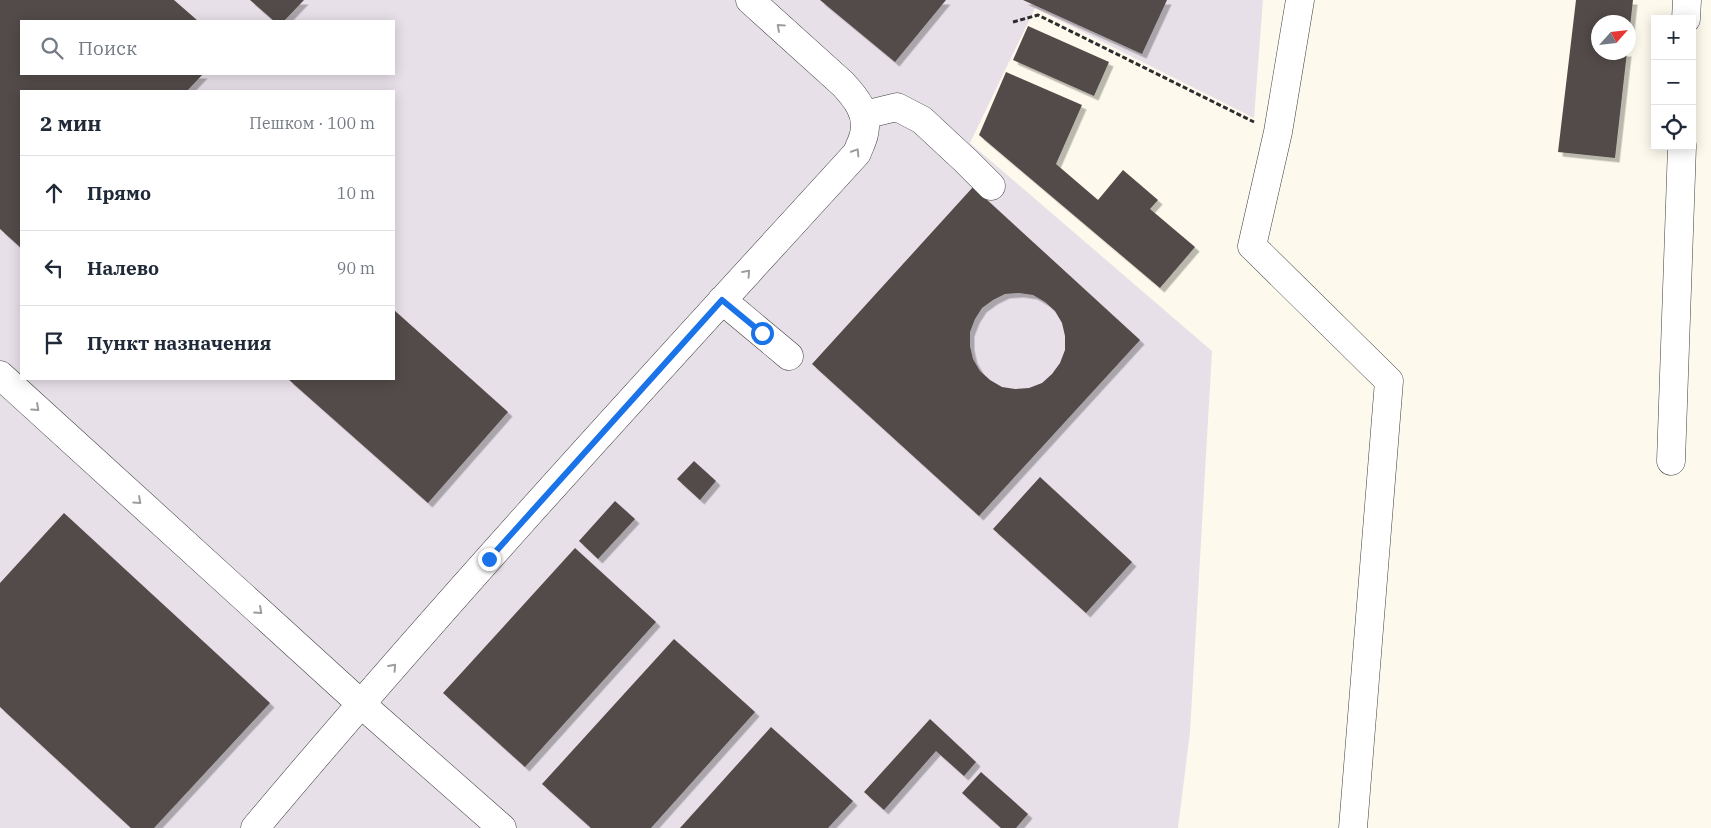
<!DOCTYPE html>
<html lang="ru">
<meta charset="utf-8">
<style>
body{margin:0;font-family:"IBM Plex Serif",serif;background:#f2f2f3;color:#1f2937}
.controls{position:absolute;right:15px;top:15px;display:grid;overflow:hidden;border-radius:0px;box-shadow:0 2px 12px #0003}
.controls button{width:45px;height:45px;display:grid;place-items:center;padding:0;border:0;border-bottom:1px solid #e0e1e3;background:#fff;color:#1f2937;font:25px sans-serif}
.compass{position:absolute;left:1591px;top:15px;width:45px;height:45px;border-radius:50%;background:#fff;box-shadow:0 2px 12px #0003;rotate:63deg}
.stop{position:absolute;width:15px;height:15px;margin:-11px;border:4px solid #1a73e8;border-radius:50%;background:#fff}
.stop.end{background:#1a73e8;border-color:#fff;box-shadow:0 1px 5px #0008}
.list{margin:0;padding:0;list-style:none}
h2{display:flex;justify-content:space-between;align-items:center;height:65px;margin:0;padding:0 20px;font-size:21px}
h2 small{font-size:16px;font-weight:400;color:#747a83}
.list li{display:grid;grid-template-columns:32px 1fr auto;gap:15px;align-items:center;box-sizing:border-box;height:75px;padding:0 20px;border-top:1px solid #e0e1e3}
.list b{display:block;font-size:19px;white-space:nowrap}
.list em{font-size:16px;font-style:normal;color:#747a83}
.icon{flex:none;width:28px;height:28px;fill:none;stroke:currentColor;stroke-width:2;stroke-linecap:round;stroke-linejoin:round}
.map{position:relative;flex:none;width:1711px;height:828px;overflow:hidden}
.search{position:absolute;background:#fff;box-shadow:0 2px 12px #0003;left:20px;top:20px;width:375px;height:55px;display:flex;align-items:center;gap:12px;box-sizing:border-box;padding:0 18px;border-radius:0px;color:#747a83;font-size:19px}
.panel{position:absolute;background:#fff;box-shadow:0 2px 12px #0003;left:20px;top:90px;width:375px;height:290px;border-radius:0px}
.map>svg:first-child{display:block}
.industrial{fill:#e8e0e9;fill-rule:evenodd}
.building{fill:#534c49;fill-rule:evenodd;filter:url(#shadow)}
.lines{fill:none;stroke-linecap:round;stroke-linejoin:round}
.minor-casing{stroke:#3e3e3e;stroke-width:29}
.path{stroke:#2d2d2d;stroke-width:3;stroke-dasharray:5 2.5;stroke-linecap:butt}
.minor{stroke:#fff;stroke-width:28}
.oneway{stroke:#9d9d9d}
.route{stroke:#1a73e8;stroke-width:6}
</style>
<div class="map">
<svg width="1711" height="828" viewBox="0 0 1711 828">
<defs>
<filter id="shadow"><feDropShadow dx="4.5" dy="4.5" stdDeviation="0" flood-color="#0004"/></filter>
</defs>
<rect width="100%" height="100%" fill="#fdf9ec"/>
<path class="industrial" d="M0,0H1263L1254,118L1035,8L970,143L1212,351L1190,732L1178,828H0ZM21,21H394V74H21ZM21,91H394V379H21Z"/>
<path class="building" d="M0,0H174L198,21H21V74H203L187,91H21V248L0,229Z
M250,0H304L284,21H274Z
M820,0H946L895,62Z
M1023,0H1167L1142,54Z
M1576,0H1633L1630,27L1628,22H1598V52H1627L1615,158L1558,152Z
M1028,26L1109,62L1094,96L1013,60Z
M1006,72L1082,105L1056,164L1098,200L1123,170L1158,200L1150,209L1195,247L1160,288L979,135Z
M973,187L1140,340L979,516L812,364ZM1019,293L1033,295L1045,302L1055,311L1062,323L1065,336V350L1060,363L1052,374L1042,383L1029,388L1015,389L1002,387L990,380L980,371L973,359L970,346V332L975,319L982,308L993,300L1005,294Z
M394,310L508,412L428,503L288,379H394Z
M694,461L716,481L700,500L677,479Z
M1040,477L1132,562L1086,613L993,529Z
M615,501L635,519L598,559L579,541Z
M64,513L270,703L154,828H131L0,707V583Z
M575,548L656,622L525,767L443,693Z
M674,639L755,712L651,828H591L542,784Z
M930,719L976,762L964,776L936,751L884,810L864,792Z
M771,727L853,801L828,828H680Z
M981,772L1028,814L1016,828H1001L962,793Z"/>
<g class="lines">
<g class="minor-casing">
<path id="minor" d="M1300,0L1278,132L1252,246L1389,381L1353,828
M1686,19L1687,0
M864,115L897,107L922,120L966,161L991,186
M722,300L789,356
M0,375L360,703L502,828
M1671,461L1682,146
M255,828C449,597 654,375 857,153C859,147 863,140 864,134C869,114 856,98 843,84L750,0"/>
</g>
<path class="path" d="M1013,22L1038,15L1254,122"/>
<use href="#minor" class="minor"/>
</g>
<defs><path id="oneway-chevron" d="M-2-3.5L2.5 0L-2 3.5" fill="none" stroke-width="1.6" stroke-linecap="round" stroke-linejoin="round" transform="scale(1.25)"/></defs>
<g class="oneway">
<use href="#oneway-chevron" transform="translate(780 27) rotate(-138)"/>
<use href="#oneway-chevron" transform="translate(856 152) rotate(-58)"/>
<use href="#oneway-chevron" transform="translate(747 273) rotate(-48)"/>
<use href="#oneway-chevron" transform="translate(36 408) rotate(42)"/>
<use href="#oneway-chevron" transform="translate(138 501) rotate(42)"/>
<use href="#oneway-chevron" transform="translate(259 611) rotate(42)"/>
<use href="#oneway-chevron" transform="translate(393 667) rotate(-48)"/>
</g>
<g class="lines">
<path class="route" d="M489,559L722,300L762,333"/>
</g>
</svg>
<div class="controls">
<button>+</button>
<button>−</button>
<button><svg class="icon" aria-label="locate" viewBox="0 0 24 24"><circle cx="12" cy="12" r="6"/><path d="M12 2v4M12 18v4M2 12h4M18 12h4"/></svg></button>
</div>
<svg class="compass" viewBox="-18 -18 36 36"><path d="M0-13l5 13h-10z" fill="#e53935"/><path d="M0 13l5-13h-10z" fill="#747a83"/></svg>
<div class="stop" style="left:762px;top:333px"></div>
<div class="stop end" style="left:489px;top:559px"></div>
<div class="search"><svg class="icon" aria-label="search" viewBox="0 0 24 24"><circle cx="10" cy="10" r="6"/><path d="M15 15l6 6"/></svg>Поиск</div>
<section class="panel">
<h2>2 мин<small>Пешком · 100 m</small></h2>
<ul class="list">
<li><svg class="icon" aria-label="ahead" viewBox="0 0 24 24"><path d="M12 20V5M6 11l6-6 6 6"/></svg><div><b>Прямо</b></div><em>10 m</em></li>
<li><svg class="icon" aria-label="left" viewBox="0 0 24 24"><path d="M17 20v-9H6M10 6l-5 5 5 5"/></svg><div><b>Налево</b></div><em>90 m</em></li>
<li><svg class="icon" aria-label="arrive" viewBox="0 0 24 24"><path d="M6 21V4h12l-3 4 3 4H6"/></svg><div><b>Пункт назначения</b></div></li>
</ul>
</section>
</div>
